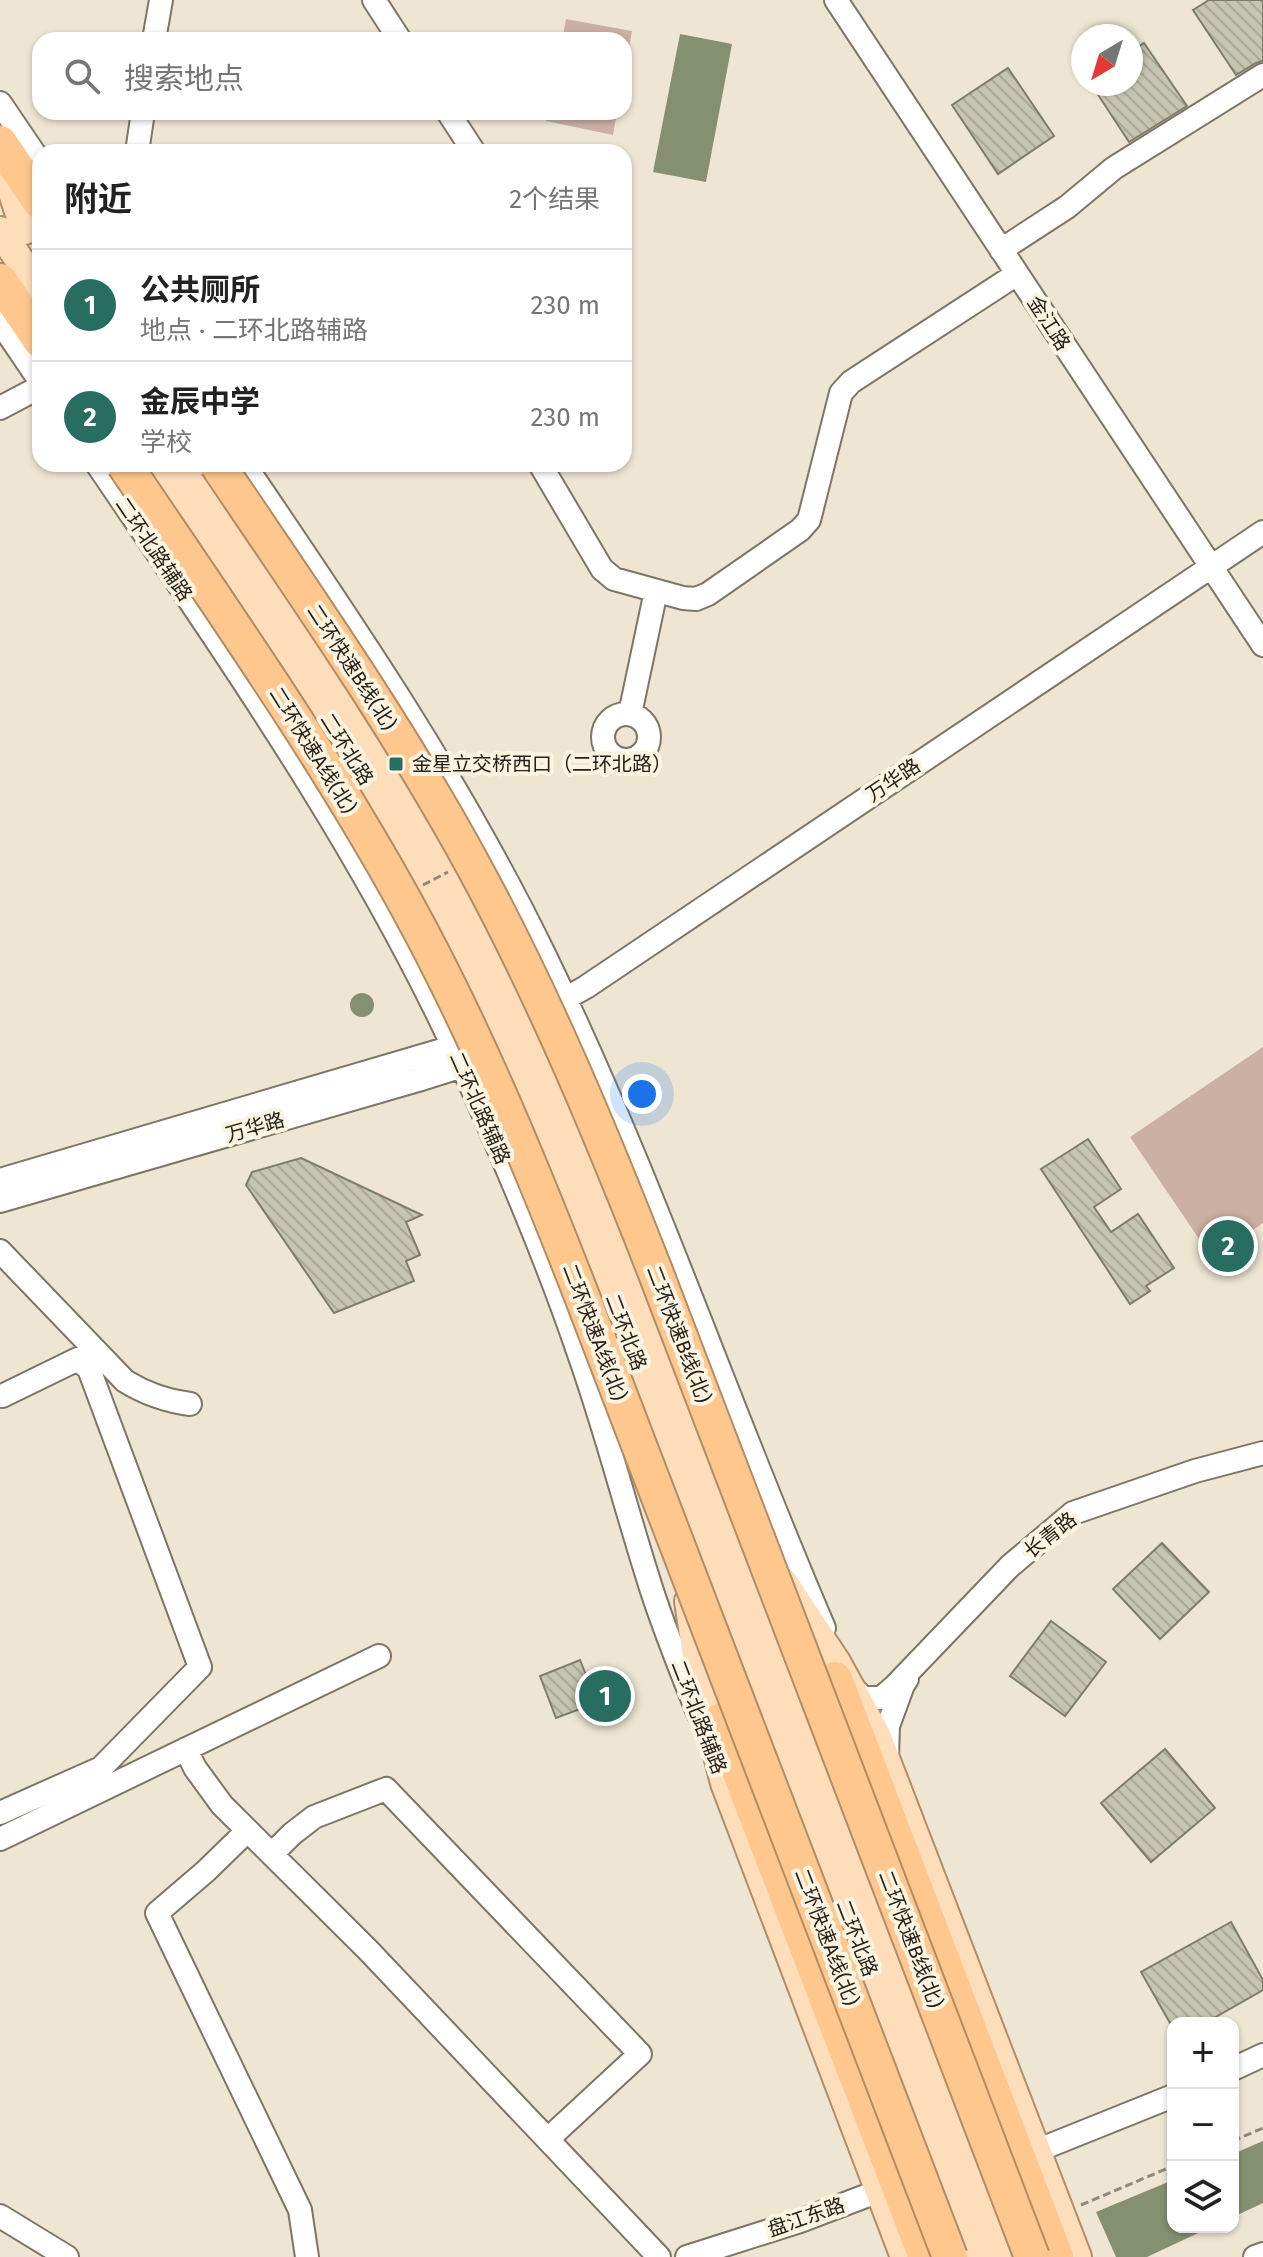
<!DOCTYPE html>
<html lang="zh">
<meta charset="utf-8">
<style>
body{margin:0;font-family:"Fira Sans","Noto Sans SC",sans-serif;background:#f6f6f6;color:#222}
.controls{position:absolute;right:24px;bottom:24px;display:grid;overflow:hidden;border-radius:16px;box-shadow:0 2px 6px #0004}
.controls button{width:72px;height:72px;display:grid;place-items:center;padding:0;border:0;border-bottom:2px solid #e0e0e0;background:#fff;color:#222;font:40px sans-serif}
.compass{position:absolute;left:1071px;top:24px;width:72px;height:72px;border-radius:50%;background:#fff;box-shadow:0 2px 6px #0004;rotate:218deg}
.you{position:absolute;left:642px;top:1094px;width:28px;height:28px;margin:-20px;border:6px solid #fff;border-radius:50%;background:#1a73e8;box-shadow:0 0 0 12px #1a73e833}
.badge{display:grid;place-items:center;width:52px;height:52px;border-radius:50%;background:#276d60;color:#fff;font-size:26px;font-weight:700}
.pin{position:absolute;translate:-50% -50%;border:4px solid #fff;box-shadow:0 2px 8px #0006}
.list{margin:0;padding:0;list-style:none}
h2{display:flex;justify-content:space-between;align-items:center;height:104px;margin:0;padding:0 32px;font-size:34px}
h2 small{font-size:26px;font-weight:400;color:#767676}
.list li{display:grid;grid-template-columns:52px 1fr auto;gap:24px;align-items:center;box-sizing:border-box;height:112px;padding:0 32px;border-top:2px solid #e0e0e0}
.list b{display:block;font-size:30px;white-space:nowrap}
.list p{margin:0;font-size:26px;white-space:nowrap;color:#767676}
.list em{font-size:26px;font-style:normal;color:#767676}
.icon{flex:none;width:44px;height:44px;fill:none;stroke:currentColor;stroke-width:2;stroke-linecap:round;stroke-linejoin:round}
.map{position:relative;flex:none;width:1263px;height:2257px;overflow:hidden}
.search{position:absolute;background:#fff;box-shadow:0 2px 6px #0004;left:32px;top:32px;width:600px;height:88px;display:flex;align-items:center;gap:20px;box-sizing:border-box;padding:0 28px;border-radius:24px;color:#767676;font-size:30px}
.panel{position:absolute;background:#fff;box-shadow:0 2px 6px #0004;left:32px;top:144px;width:600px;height:328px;border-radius:24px}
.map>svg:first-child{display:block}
.park{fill:#ccb0a2}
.water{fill:#859071}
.building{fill:url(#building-back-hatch);stroke:#7d7d6a;stroke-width:2}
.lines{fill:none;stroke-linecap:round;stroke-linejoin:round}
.minor-casing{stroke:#7e7665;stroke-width:26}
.major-casing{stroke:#b18d65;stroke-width:32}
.highway-casing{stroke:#b18d65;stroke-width:38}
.path{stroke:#8f897c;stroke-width:3;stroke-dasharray:8 4;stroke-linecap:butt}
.minor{stroke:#fff;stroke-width:22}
.major{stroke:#feddbb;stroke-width:28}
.highway{stroke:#fdc78d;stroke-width:34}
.highway-bridge-casing{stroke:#b18d65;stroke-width:38;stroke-linecap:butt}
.path-bridge{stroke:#8f897c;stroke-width:3;stroke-dasharray:8 4;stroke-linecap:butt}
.highway-bridge{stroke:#fdc78d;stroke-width:34}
.poi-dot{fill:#276d60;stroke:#fcf3e0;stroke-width:3}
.labels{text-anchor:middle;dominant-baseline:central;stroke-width:8;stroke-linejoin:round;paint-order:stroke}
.street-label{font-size:20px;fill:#25221b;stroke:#fcf3e0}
.poi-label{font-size:20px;fill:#25221b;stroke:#fcf3e0;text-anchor:start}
</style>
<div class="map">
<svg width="1263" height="2257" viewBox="0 0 1263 2257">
<defs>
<pattern id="building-back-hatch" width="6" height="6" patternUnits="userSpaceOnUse" patternTransform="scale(2)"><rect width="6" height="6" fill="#c5c5b1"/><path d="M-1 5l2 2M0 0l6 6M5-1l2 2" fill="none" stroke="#a9a998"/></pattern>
</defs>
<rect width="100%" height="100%" fill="#eee6d3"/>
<path class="park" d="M566,19L632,31L624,76V40H562Z
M548,112H617L613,135L546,121Z
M1263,1047V1223L1212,1258L1130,1137Z"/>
<path class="water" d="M680,34L732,44L706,182L653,172Z
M350 1005a12 12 0 1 1 24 0a12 12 0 1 1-24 0Z
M1263,2141V2203L1233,2217V2154Z
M1173,2180V2227H1211L1147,2257H1116L1096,2212Z"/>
<path class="building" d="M1209,0H1263V61L1256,63L1236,75L1193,10Z
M1144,43L1187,106L1129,142L1091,84H1131V52Z
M1008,68L1054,136L998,174L952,105Z
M1088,1139L1121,1189L1094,1207L1111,1232L1138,1214L1174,1268L1146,1286L1150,1291L1130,1304L1041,1169Z
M301,1158L422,1215L406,1222L420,1255L406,1261L414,1281L334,1313L246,1185L252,1172Z
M1162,1543L1209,1592L1160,1639L1113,1589Z
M1051,1621L1106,1662L1065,1716L1010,1676Z
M580,1660L592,1690L610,1683L621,1711L602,1718L596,1703L556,1718L540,1676Z
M1165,1749L1215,1808L1151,1862L1101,1803Z
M1231,1922L1263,1980V1990L1205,2023H1170L1141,1972Z"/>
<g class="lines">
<g class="minor-casing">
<path id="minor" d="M374,0L400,40
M836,0L1263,645
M154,40L161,0
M0,103L40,162
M448,112L474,152
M137,152L143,112
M1001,250L1067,207L1114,168L1263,75
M0,322L40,381
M0,408L40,387
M97,464C229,659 366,853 463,1068C505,1162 546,1257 579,1354C605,1427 624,1502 647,1575C661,1622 680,1668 698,1713
M244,464C352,623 461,782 545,956C651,1174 728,1405 824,1628
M540,464L602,569L614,579L683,598L696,599L708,594L800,530L809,520L841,393L851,382L1017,274
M630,714L656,591
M603 737a23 23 0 1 1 46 0a23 23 0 1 1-46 0Z
M556,1004L586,987L1263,532
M0,1180L466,1043
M0,1201L418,1080L475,1062
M0,1251L125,1381C146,1394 166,1401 190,1404
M850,1685L863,1698H881L895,1686L1010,1566L1073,1513L1195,1471L1263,1453
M186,1749L195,1768L222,1805L368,1950L659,2257
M887,1757L888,1726L903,1685L907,1679
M0,1813L101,1768L200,1667L89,1369L78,1359L2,1396
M247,1831L206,1871L157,1913L300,2210L307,2257
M0,1839L379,1656
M272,1854L292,1834L314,1817L386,1789L640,2054L548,2139
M1233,2069L1263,2055
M1036,2151L1173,2096
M0,2216L67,2257
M687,2257L800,2221L879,2191
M1255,2257L1263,2254"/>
</g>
<g class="major-casing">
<path id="major" d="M0,153L25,230
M0,231L40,290
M157,464C261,618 369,770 455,935C550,1117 618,1312 691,1504C787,1755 884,2006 980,2257
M183,464C275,599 369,734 448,877C519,1007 575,1144 629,1281L1003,2257
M783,1582L836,1662L876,1735L1077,2257
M689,1601L703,1696L725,1783L905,2257"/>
</g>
<g class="highway-casing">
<path id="highway" d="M0,143L40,202
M0,281L40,340
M835,1679L1056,2257
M720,1721L926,2257"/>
</g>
<path class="path" d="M1233,2141L1263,2128
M1081,2205L1173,2166"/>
<use href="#minor" class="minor"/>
<use href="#major" class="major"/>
<use href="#highway" class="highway"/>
<g class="highway-bridge-casing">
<path id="highway-bridge" d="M124,464C221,608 321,750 405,902C475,1029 530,1163 583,1299L950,2257
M217,464C306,596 398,727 474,867C545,998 601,1133 655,1271L1032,2257"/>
</g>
<path class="path-bridge" d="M423,885L448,872"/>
<use href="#highway-bridge" class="highway-bridge"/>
</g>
<rect class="poi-dot" x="388" y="756" width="16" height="16" rx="4"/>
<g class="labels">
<g class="street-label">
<text transform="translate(1049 323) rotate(57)">金江路</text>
<text transform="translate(154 549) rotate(56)">二环北路辅路</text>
<text transform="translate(352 667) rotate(57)">二环快速B线(北)</text>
<text transform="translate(347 749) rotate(58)">二环北路</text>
<text transform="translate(313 750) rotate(58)">二环快速A线(北)</text>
<text transform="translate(893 780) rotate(-34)">万华路</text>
<text transform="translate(480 1108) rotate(66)">二环北路辅路</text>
<text transform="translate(255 1127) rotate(-16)">万华路</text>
<text transform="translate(595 1332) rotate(69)">二环快速A线(北)</text>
<text transform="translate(626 1332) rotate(69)">二环北路</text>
<text transform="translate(679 1334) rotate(69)">二环快速B线(北)</text>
<text transform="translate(1050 1535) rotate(-38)">长青路</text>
<text transform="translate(699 1717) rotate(69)">二环北路辅路</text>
<text transform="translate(827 1937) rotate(69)">二环快速A线(北)</text>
<text transform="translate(857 1938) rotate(69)">二环北路</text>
<text transform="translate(911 1939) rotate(69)">二环快速B线(北)</text>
<text transform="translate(806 2217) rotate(-19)">盘江东路</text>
</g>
<g class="poi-label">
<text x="412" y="764">金星立交桥西口（二环北路）</text>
</g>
</g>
</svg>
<div class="controls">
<button>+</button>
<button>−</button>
<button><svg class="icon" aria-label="layers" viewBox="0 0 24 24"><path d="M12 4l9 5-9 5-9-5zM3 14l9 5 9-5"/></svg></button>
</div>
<svg class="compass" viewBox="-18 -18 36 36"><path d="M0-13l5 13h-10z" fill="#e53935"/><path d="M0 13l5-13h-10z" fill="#767676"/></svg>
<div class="you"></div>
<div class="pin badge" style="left:605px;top:1696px">1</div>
<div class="pin badge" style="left:1228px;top:1246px">2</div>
<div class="search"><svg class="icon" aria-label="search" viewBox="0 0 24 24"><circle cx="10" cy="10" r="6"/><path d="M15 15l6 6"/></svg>搜索地点</div>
<section class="panel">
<h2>附近<small>2个结果</small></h2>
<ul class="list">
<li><span class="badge">1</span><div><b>公共厕所</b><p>地点 · 二环北路辅路</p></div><em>230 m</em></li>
<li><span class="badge">2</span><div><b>金辰中学</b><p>学校</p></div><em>230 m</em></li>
</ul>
</section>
</div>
